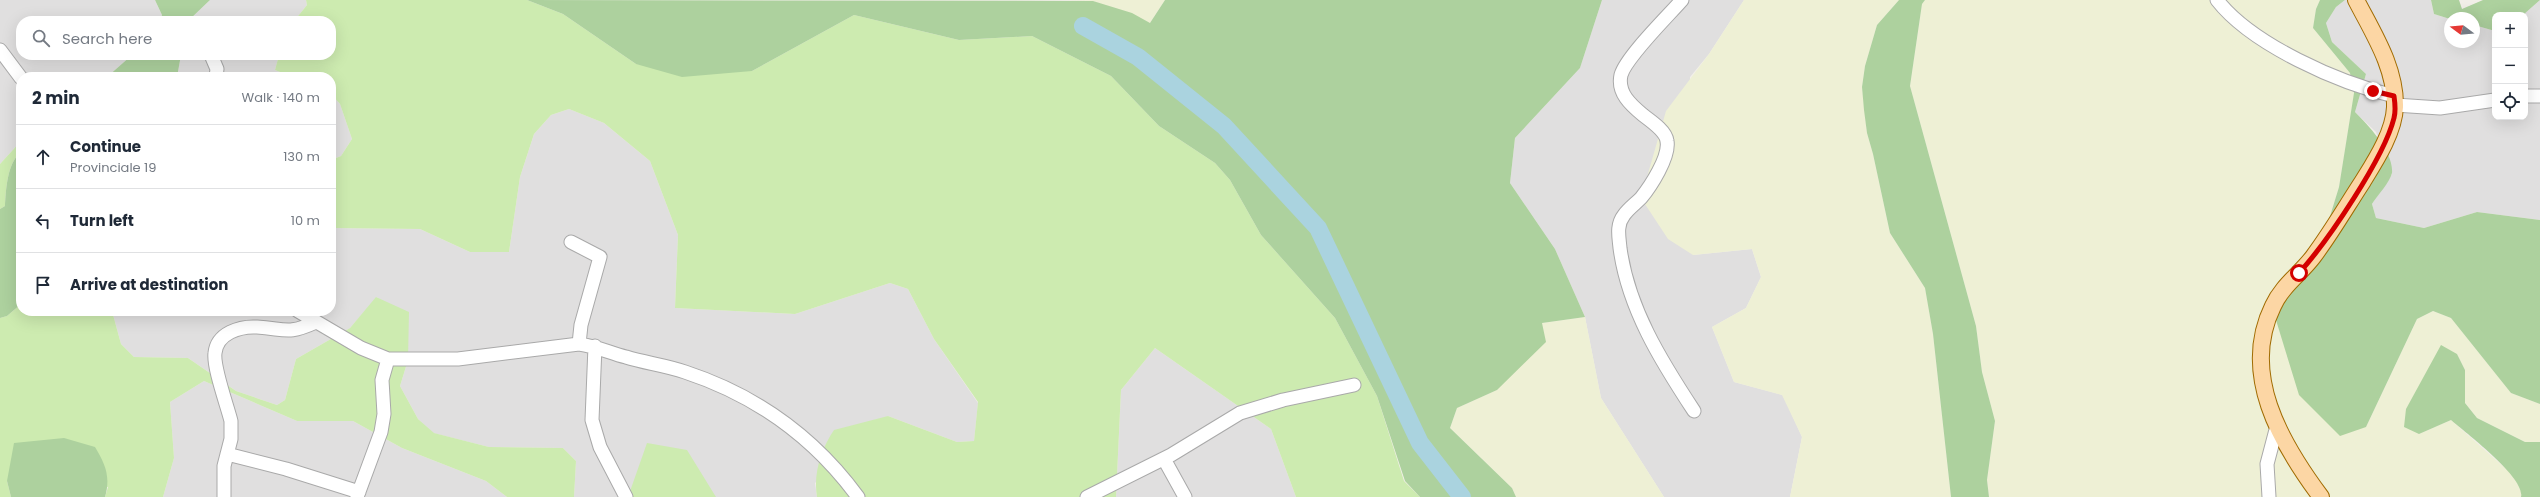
<!DOCTYPE html>
<meta charset="utf-8">
<style>
body{margin:0;font-family:Poppins,sans-serif;background:#f2f2f3;color:#1f2937}
.controls{position:absolute;right:12px;top:12px;display:grid;overflow:hidden;border-radius:8px;box-shadow:0 4px 16px #0002}
.controls button{width:36px;height:36px;display:grid;place-items:center;padding:0;border:0;border-bottom:1px solid #e0e1e3;background:#fff;color:#1f2937;font:20px sans-serif}
.compass{position:absolute;left:2444px;top:12px;width:36px;height:36px;border-radius:50%;background:#fff;box-shadow:0 4px 16px #0002;rotate:286deg}
.stop{position:absolute;width:12px;height:12px;margin:-9px;border:3px solid #d40000;border-radius:50%;background:#fff}
.stop.end{background:#d40000;border-color:#fff;box-shadow:0 1px 4px #0008}
.list{margin:0;padding:0;list-style:none}
h2{display:flex;justify-content:space-between;align-items:center;height:52px;margin:0;padding:0 16px;font-size:17px}
h2 small{font-size:13px;font-weight:400;color:#747a83}
.list li{display:grid;grid-template-columns:26px 1fr auto;gap:12px;align-items:center;box-sizing:border-box;height:64px;padding:0 16px;border-top:1px solid #e0e1e3}
.list b{display:block;font-size:15px;white-space:nowrap}
.list p{margin:0;font-size:13px;white-space:nowrap;color:#747a83}
.list em{font-size:13px;font-style:normal;color:#747a83}
.icon{flex:none;width:22px;height:22px;fill:none;stroke:currentColor;stroke-width:2;stroke-linecap:round;stroke-linejoin:round}
.map{position:relative;flex:none;width:2540px;height:497px;overflow:hidden}
.search{position:absolute;background:#fff;box-shadow:0 4px 16px #0002;left:16px;top:16px;width:320px;height:44px;display:flex;align-items:center;gap:10px;box-sizing:border-box;padding:0 14px;border-radius:16px;color:#747a83;font-size:15px}
.panel{position:absolute;background:#fff;box-shadow:0 4px 16px #0002;left:16px;top:72px;width:320px;height:244px;border-radius:16px}
.map>svg:first-child{display:block}
.residential{fill:#e0dfdf}
.farmland{fill:#eef0d5}
.grass{fill:#cdebb0}
.forest{fill:#add19e}
.lines{fill:none;stroke-linecap:round;stroke-linejoin:round}
.river{stroke:#aad3df;stroke-width:18}
.minor-casing{stroke:#a9a9a9;stroke-width:15}
.major-casing{stroke:#a06b00;stroke-width:18}
.minor{stroke:#fff;stroke-width:13}
.major{stroke:#fcd6a4;stroke-width:16}
.route{stroke:#d40000;stroke-width:5}
</style>
<div class="map">
<svg width="2540" height="497" viewBox="0 0 2540 497">
<rect width="100%" height="100%" fill="#f2efe9"/>
<path class="residential" d="M0,0H155L162,15L160,21H21V55H132L107,77H21V141L0,164Z
M210,0H306L307,5L294,21H188Z
M1602,0H1744L1709,54L1690,77L1693,255L1752,249L1761,277L1746,308L1712,327L1734,382L1783,395L1802,437L1790,497H1664L1601,398L1585,317L1555,249L1510,183L1515,138L1580,68Z
M2345,0H2431L2434,14L2450,19V42H2474V25L2495,31V117H2525L2523,15L2540,0V220L2477,212L2424,228L2376,218L2372,204L2392,174L2376,132L2355,112L2366,74L2332,42L2326,23L2336,7Z
M181,55H279L275,70L293,77H177Z
M331,94L340,104L352,139L341,156L331,160Z
M569,109L604,123L650,161L678,235L675,308L795,314L890,283L908,289L934,339L978,403L974,441L957,442L888,416L815,483L817,497H574L576,461L563,448L489,447L433,433L418,419L400,386L408,360L377,297L350,328L296,359L285,400L277,405L236,391L188,358L134,357L121,344L112,311H331V228L420,229L470,252H509L520,177L534,134L551,115Z
M1155,348L1271,429L1296,497H1116L1121,390Z
M204,381L297,421H353L402,448L486,481L507,497H163L174,458L170,402Z"/>
<path class="farmland" d="M1067,0H1165L1150,23L1093,1Z
M1744,0H1899L1877,25L1865,66L1862,87L1867,133L1873,154L1890,233L1925,288L1933,334L1951,497H1790L1802,437L1782,395L1734,382L1712,327L1746,308L1761,277L1752,249L1693,255L1668,239L1641,198L1666,111L1709,54Z
M1925,0H2320L2316,9L2313,28L2350,73L2354,94L2339,187L2323,239L2366,427L2417,319L2433,311L2451,318L2511,393L2540,404V442H2525L2477,418L2465,403V370L2457,354L2441,346L2419,434L2451,420L2514,476L2522,493L2521,497H1989L1987,480L1995,421L1982,372L1976,326L1910,86L1922,4Z
M1585,317L1601,398L1664,497H1516L1512,488L1450,428L1457,408L1497,390L1542,323Z"/>
<path class="grass" d="M306,0H527L563,14L636,64L752,71L854,15L959,40L1032,36L1111,76L1159,126L1215,163L1230,180L1261,235L1335,318L1377,396L1404,481L1420,497H1296L1271,429L1155,348L1121,390L1116,497H817C813,474 821,449 834,430L888,416L957,442L974,441L978,402L934,339L908,289L890,283L795,314L675,308L678,235L650,161L604,123L569,109L551,115L534,134L520,177L509,252H470L420,229L331,228V160L341,156L352,139L340,104L331,94V77H293L275,70L279,55H331V21H294L307,5Z
M21,141V152C7,163 6,190 5,206L0,209V164Z
M376,297L409,312L408,360L400,386L418,419L434,433L489,447L563,448L576,461L574,497H507L486,481L402,448L353,421H297L204,381L170,402L174,458L163,497H105L108,487L7,481L11,497H0V318L7,316L21,304V311H112L121,344L134,357L188,358L236,391L277,405L285,400L296,359L350,328Z
M647,443L687,450L716,497H628Z"/>
<path class="forest" d="M155,0H210L188,21H160L162,15Z
M527,0L1093,1L1132,13L1150,23L1165,0H1602L1580,68L1515,138L1510,183L1555,249L1585,317L1542,323L1546,342L1497,390L1457,408L1450,428L1512,488L1516,497H1420L1405,481L1377,396L1335,318L1261,235L1230,180L1215,163L1159,126L1111,76L1032,36L959,40L854,15L752,71L682,77L636,64L563,14Z
M1899,0H1925L1922,4L1910,86L1976,326L1982,372L1995,421L1987,480L1989,497H1951L1933,334L1925,288L1890,233L1873,154L1867,133L1864,110L1862,87L1865,66L1877,25Z
M2320,0H2345L2336,7L2326,23L2332,42L2366,74L2355,112C2368,125 2394,152 2392,173C2390,182 2377,196 2372,204L2376,218L2424,228L2477,212L2540,220V404L2511,393L2451,318L2433,311L2417,319L2366,427L2340,436L2299,395L2272,307L2323,239L2339,187L2354,93L2350,73L2313,28L2316,9Z
M2431,0H2459L2462,9L2483,0H2540L2523,15H2495V31L2474,25V18L2450,19L2434,14Z
M132,55H181L177,77H107Z
M21,152V304L7,316L0,318V209L5,206C6,190 7,163 21,152Z
M2441,345L2457,354L2465,370V403L2477,418L2525,442H2540V497H2521C2526,478 2466,433 2451,420L2419,434L2404,427L2406,409Z
M64,438L95,447C105,464 111,476 105,497H11L7,481L14,443Z"/>
<g class="lines">
<path class="river" d="M1083,26L1138,57L1224,126L1318,228L1420,443L1462,497"/>
<g class="minor-casing">
<path id="minor" d="M1682,0C1668,16 1626,57 1621,75C1617,93 1631,105 1643,115C1651,121 1666,131 1667,141C1670,157 1650,187 1641,198C1635,204 1628,209 1624,215C1616,225 1619,237 1620,248C1628,308 1661,361 1694,411
M2217,0C2252,45 2339,83 2394,96
M0,50L21,78
M211,55L217,69L216,77
M2525,96H2540
M2395,105L2440,108L2495,100
M571,242L600,257L581,325L579,344
M298,311L361,348L388,359H458L579,344C596,346 610,353 626,357C645,363 665,365 685,372C755,395 814,437 858,497
M595,346L592,420L600,447L626,497
M227,454L286,469L359,492
M1164,459L1185,497
M224,497V466L231,439V421C227,405 213,367 215,353C217,333 240,326 257,327C287,329 287,335 316,322
M357,497L381,432L384,414L382,380L388,359
M1087,497L1171,455L1240,413L1283,400L1354,385
M2269,497L2267,464L2277,426"/>
</g>
<g class="major-casing">
<path id="major" d="M2321,497C2280,442 2240,373 2273,306C2282,286 2300,274 2313,257C2331,233 2346,207 2363,181C2376,160 2394,132 2395,107C2396,68 2373,33 2356,0"/>
</g>
<use href="#minor" class="minor"/>
<use href="#major" class="major"/>
</g>
<g class="lines">
<path class="route" d="M2299,273C2328,241 2384,158 2394,118C2396,111 2395,103 2394,96L2373,91"/>
</g>
</svg>
<div class="controls">
<button>+</button>
<button>−</button>
<button><svg class="icon" aria-label="locate" viewBox="0 0 24 24"><circle cx="12" cy="12" r="6"/><path d="M12 2v4M12 18v4M2 12h4M18 12h4"/></svg></button>
</div>
<svg class="compass" viewBox="-18 -18 36 36"><path d="M0-13l5 13h-10z" fill="#e53935"/><path d="M0 13l5-13h-10z" fill="#747a83"/></svg>
<div class="stop" style="left:2299px;top:273px"></div>
<div class="stop end" style="left:2373px;top:91px"></div>
<div class="search"><svg class="icon" aria-label="search" viewBox="0 0 24 24"><circle cx="10" cy="10" r="6"/><path d="M15 15l6 6"/></svg>Search here</div>
<section class="panel">
<h2>2 min<small>Walk · 140 m</small></h2>
<ul class="list">
<li><svg class="icon" aria-label="ahead" viewBox="0 0 24 24"><path d="M12 20V5M6 11l6-6 6 6"/></svg><div><b>Continue</b><p>Provinciale 19</p></div><em>130 m</em></li>
<li><svg class="icon" aria-label="left" viewBox="0 0 24 24"><path d="M17 20v-9H6M10 6l-5 5 5 5"/></svg><div><b>Turn left</b></div><em>10 m</em></li>
<li><svg class="icon" aria-label="arrive" viewBox="0 0 24 24"><path d="M6 21V4h12l-3 4 3 4H6"/></svg><div><b>Arrive at destination</b></div></li>
</ul>
</section>
</div>
